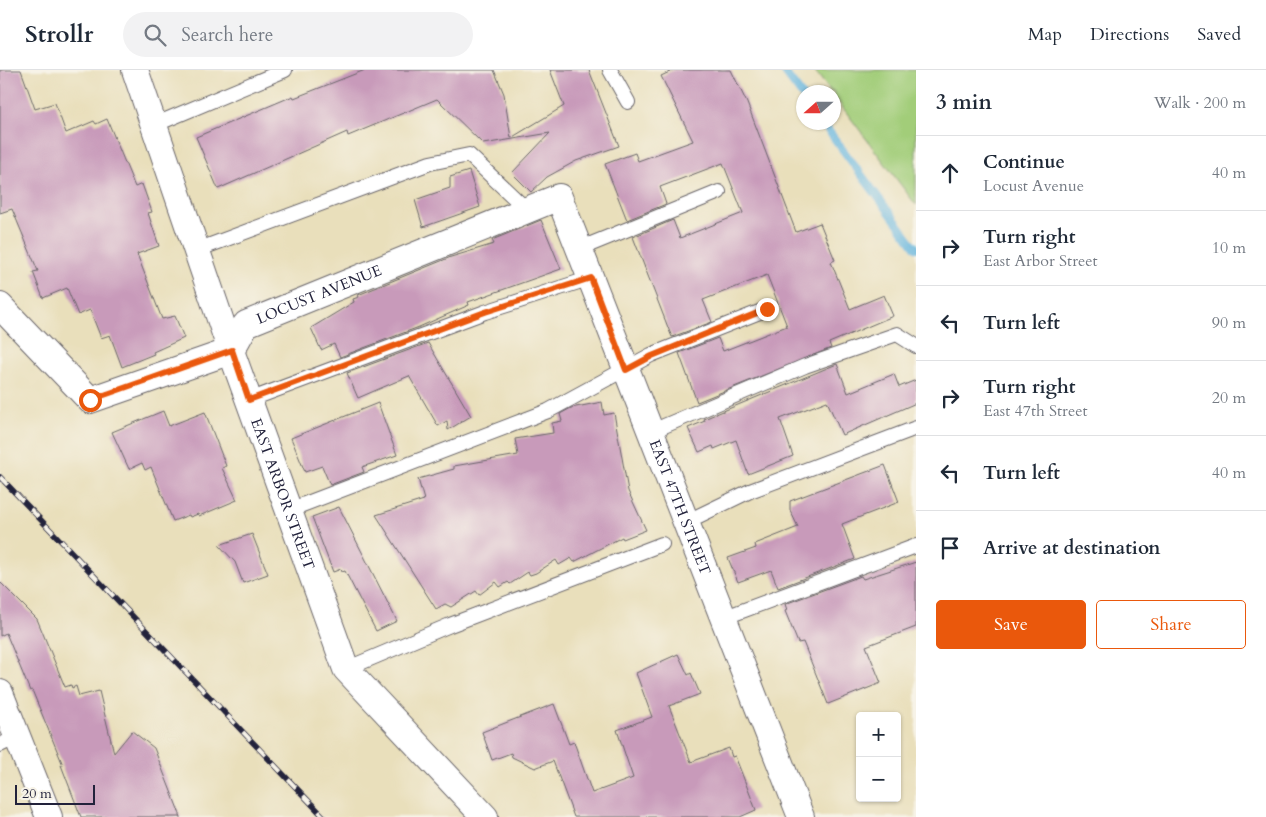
<!DOCTYPE html>
<meta charset="utf-8">
<style>
body{margin:0;font-family:Cardo,serif;background:#f2f2f3;color:#1f2937}
.controls{position:absolute;right:15px;bottom:15px;display:grid;overflow:hidden;border-radius:5px;box-shadow:0 1px 4px #0004}
.controls button{width:45px;height:45px;display:grid;place-items:center;padding:0;border:0;border-bottom:1px solid #e0e1e3;background:#fff;color:#1f2937;font:25px sans-serif}
.compass{position:absolute;left:796px;top:15px;width:45px;height:45px;border-radius:50%;background:#fff;box-shadow:0 1px 4px #0004;rotate:249deg}
.scale{position:absolute;left:15px;bottom:12px;width:80px;box-sizing:border-box;padding-left:5px;border:2px solid #22223b;border-top:0;font-size:14px;line-height:18px;white-space:nowrap;color:#22223b;-webkit-text-stroke:4px #f7f3e8;paint-order:stroke}
.stop{position:absolute;width:15px;height:15px;margin:-11px;border:4px solid #ea580c;border-radius:50%;background:#fff}
.stop.end{background:#ea580c;border-color:#fff;box-shadow:0 1px 5px #0008}
.list{margin:0;padding:0;list-style:none}
h2{display:flex;justify-content:space-between;align-items:center;height:65px;margin:0;padding:0 20px;font-size:21px}
h2 small{font-size:16px;font-weight:400;color:#747a83}
.list li{display:grid;grid-template-columns:32px 1fr auto;gap:15px;align-items:center;box-sizing:border-box;height:75px;padding:0 20px;border-top:1px solid #e0e1e3}
.list b{display:block;font-size:19px;white-space:nowrap}
.list p{margin:0;font-size:16px;white-space:nowrap;color:#747a83}
.list em{font-size:16px;font-style:normal;color:#747a83}
.actions{display:flex;gap:10px;padding:15px 20px}
.actions a{flex:1;padding:11px 0;border:1px solid #ea580c;border-radius:5px;text-align:center;font-size:18px;color:#ea580c}
.actions .main{background:#ea580c;color:#fff}
.icon{flex:none;width:28px;height:28px;fill:none;stroke:currentColor;stroke-width:2;stroke-linecap:round;stroke-linejoin:round}
.map{position:relative;flex:none;width:916px;height:747px;overflow:hidden}
header{display:flex;align-items:center;gap:30px;box-sizing:border-box;height:70px;padding:0 25px;background:#fff;border-bottom:1px solid #e0e1e3}
header strong{font-size:24px}
nav{display:flex;gap:28px;margin-inline-start:auto;font-size:18px}
.search{width:350px;height:45px;background:#f2f2f3;display:flex;align-items:center;gap:12px;box-sizing:border-box;padding:0 18px;border-radius:28px;color:#747a83;font-size:19px}
main{display:flex}
aside{flex:1;background:#fff}
.map>svg:first-child{display:block}
.green{fill:#a2cd79;stroke:#62785a}
.lines{fill:none;stroke-linecap:round;stroke-linejoin:round}
.stream{stroke:#62b4dd;stroke-width:8}
.building{fill:#c89aba}
.service-casing{stroke:#686468;stroke-width:16}
.minor-casing{stroke:#686468;stroke-width:28}
.service{stroke:#fff;stroke-width:14}
.minor{stroke:#fff;stroke-width:26}
.rail-casing{stroke:#22223b;stroke-width:5.5}
.rail{stroke:#f7f3e8;stroke-width:4;stroke-dasharray:11;stroke-linecap:butt}
.route{stroke:#ea580c;stroke-width:6}
.labels{text-anchor:middle;dominant-baseline:central;stroke-width:4.5;stroke-linejoin:round;paint-order:stroke}
.street-label{font-size:15px;fill:#22223b;stroke:#f7f3e8}
</style>
<header>
<strong>Strollr</strong>
<div class="search"><svg class="icon" aria-label="search" viewBox="0 0 24 24"><circle cx="10" cy="10" r="6"/><path d="M15 15l6 6"/></svg>Search here</div>
<nav><a>Map</a><a>Directions</a><a>Saved</a></nav>
</header>
<main>
<div class="map">
<svg width="916" height="747" viewBox="0 0 916 747">
<rect width="100%" height="100%" fill="#f7f3e8"/>
<filter id="ink" filterUnits="userSpaceOnUse"><feTurbulence type="fractalNoise" baseFrequency=".02" numOctaves="2"/><feDisplacementMap in="SourceGraphic" scale="10" xChannelSelector="R" yChannelSelector="G"/><feConvolveMatrix kernelMatrix="1 2 1 2 8 2 1 2 1" color-interpolation-filters="sRGB"/></filter>
<filter id="wash" filterUnits="userSpaceOnUse"><feTurbulence type="fractalNoise" baseFrequency=".0096" numOctaves="4" result="noise"/><feDisplacementMap in="SourceGraphic" scale="20" xChannelSelector="R" yChannelSelector="G"/><feGaussianBlur stdDeviation="1.12" result="paint"/><feColorMatrix in="noise" values="0 0 0 0 0 0 0 0 0 0 0 0 0 0 0 0 0 1.4 0 .05"/><feComposite in="paint" operator="in"/></filter>
<g filter="url(#wash)">
<rect width="100%" height="100%" fill="#e9dfbb"/>
<path class="green" d="M814,0H916V135L834,26V22H831Z"/>
<g class="lines">
<path class="stream" d="M783,0L804,28
M822,52L916,178"/>
</g>
<g id="blocks">
<path class="building" d="M0,0H21L35,39L55,33L66,63L94,51L96,54L107,49L135,117L142,114L152,142L148,143L159,176L137,184L162,249L175,246L184,268L153,282L154,284L122,297L110,265L101,268L90,240L78,245L67,218L43,228L33,202L38,201L12,139L0,143Z
M365,0H494L504,24L511,68L564,36L550,0H589L619,76L576,91L547,107L531,122L512,103L550,63L483,74L437,29L348,66L347,62L218,119L196,67L293,26L294,28Z
M674,0H731L747,33L796,162L820,153L835,190L831,192L850,239L884,225L893,246L829,273L831,278L697,332L679,283L718,268L723,281L787,256L767,205L703,230L712,252L672,267L669,260L633,167L673,150L680,168L743,143L723,93L660,117L666,134L627,150L605,94L635,83L638,91L693,71L661,6Z
M469,101L480,137L423,157L415,130L450,118V107Z
M541,150L561,199L468,232L469,235L419,257L340,287L334,274L321,280L311,258L354,232L353,229L359,227L358,225L451,187L494,174L492,170Z
M428,273L471,346L448,360L447,351L438,356L409,306L358,328L347,303Z
M837,294L848,323L894,304L899,317L916,310V333L842,365L827,331L780,349L793,386L748,404L736,370L714,379L713,376L699,382L688,358L705,351L704,349Z
M602,332L604,345L614,343L628,421L646,460L623,469L622,467L574,492L571,488L559,495L556,490L536,503L530,505L528,502L510,514L508,512L500,517L496,512L479,525L476,521L451,537L445,534L436,539L376,445L424,430L418,409L454,399V396L518,385L515,369L553,363L552,353L562,351L560,344L571,338Z
M378,333L397,385L362,397L364,402L330,415L322,396L305,402L291,368Z
M163,341L169,356L205,342L226,396L222,398L237,430L199,446L198,444L190,447L189,445L173,451L151,397L145,400L142,393L129,399L112,362Z
M885,395L899,432L842,454L855,489L778,518L771,500L738,512L728,488L756,478L755,474L798,457L790,440V431Z
M339,437L397,551L376,561L345,501L342,502L341,499L333,502L312,447Z
M252,464L268,504L243,513L235,492L219,475Z
M916,492V557L866,576L881,613L828,634L803,572L798,573L785,541L787,540L785,534L861,506L863,509Z
M0,512L37,549L65,617L71,615L72,618L76,616L79,626L99,621L114,683L132,661L154,678L181,747H81L61,695H63L32,620L30,621L6,563L0,566Z
M678,584L688,605L691,603L700,624L669,636L691,692L729,678L732,687L735,686L756,740L740,747H574L553,691L535,698L512,687L511,683L492,690L482,662L554,634L569,674L574,672L592,723L633,708L617,660L652,647L636,603Z"/>
</g>
</g>
<g filter="url(#ink)">
<use href="#blocks" fill-opacity="0" stroke="#686468" stroke-width="1"/>
<g class="lines">
<g class="service-casing">
<path id="service" d="M610,0L628,32
M154,55L285,0
M579,179L719,122
M197,180L430,93L469,85L526,139
M249,330L485,242L591,208
M650,362L805,296L897,264L916,276
M289,440L548,341L651,285L767,239
M686,452L750,421L916,358
M723,548L916,476
M346,599L450,555L662,474
M0,675L17,667"/>
</g>
<g class="minor-casing">
<g id="minor">
<path id="s1" d="M135,0L231,281L346,599L485,747"/>
<path id="s2" d="M0,236L90,330L231,281L246,254L559,127L801,747"/>
<path d="M0,623L49,747"/>
</g>
</g>
<use href="#service" class="service"/>
<use href="#minor" class="minor"/>
<g class="rail-casing">
<path id="rail" d="M0,407L324,747"/>
</g>
<use href="#rail" class="rail"/>
</g>
</g>
<g class="lines" filter="url(#ink)">
<path class="route" d="M90,330L232,280L249,330L485,242L591,208L626,300L652,286L767,239"/>
</g>
<g class="labels">
<g class="street-label">
<text stroke="none"><textPath href="#s2" startOffset="389">LOCUST AVENUE</textPath></text>
<text stroke="none"><textPath href="#s1" startOffset="449">EAST ARBOR STREET</textPath></text>
<text stroke="none"><textPath href="#s2" startOffset="981">EAST 47TH STREET</textPath></text>
</g>
</g>
</svg>
<div class="controls">
<button>+</button>
<button>−</button>
</div>
<svg class="compass" viewBox="-18 -18 36 36"><path d="M0-13l5 13h-10z" fill="#e53935"/><path d="M0 13l5-13h-10z" fill="#747a83"/></svg>
<div class="scale">20 m</div>
<div class="stop" style="left:90px;top:330px"></div>
<div class="stop end" style="left:767px;top:239px"></div>
</div>
<aside>
<h2>3 min<small>Walk · 200 m</small></h2>
<ul class="list">
<li><svg class="icon" aria-label="ahead" viewBox="0 0 24 24"><path d="M12 20V5M6 11l6-6 6 6"/></svg><div><b>Continue</b><p>Locust Avenue</p></div><em>40 m</em></li>
<li><svg class="icon" aria-label="right" viewBox="0 0 24 24"><path d="M7 20v-9h11M14 6l5 5-5 5"/></svg><div><b>Turn right</b><p>East Arbor Street</p></div><em>10 m</em></li>
<li><svg class="icon" aria-label="left" viewBox="0 0 24 24"><path d="M17 20v-9H6M10 6l-5 5 5 5"/></svg><div><b>Turn left</b></div><em>90 m</em></li>
<li><svg class="icon" aria-label="right" viewBox="0 0 24 24"><path d="M7 20v-9h11M14 6l5 5-5 5"/></svg><div><b>Turn right</b><p>East 47th Street</p></div><em>20 m</em></li>
<li><svg class="icon" aria-label="left" viewBox="0 0 24 24"><path d="M17 20v-9H6M10 6l-5 5 5 5"/></svg><div><b>Turn left</b></div><em>40 m</em></li>
<li><svg class="icon" aria-label="arrive" viewBox="0 0 24 24"><path d="M6 21V4h12l-3 4 3 4H6"/></svg><div><b>Arrive at destination</b></div></li>
</ul>
<div class="actions"><a class="main">Save</a><a>Share</a></div>
</aside>
</main>
